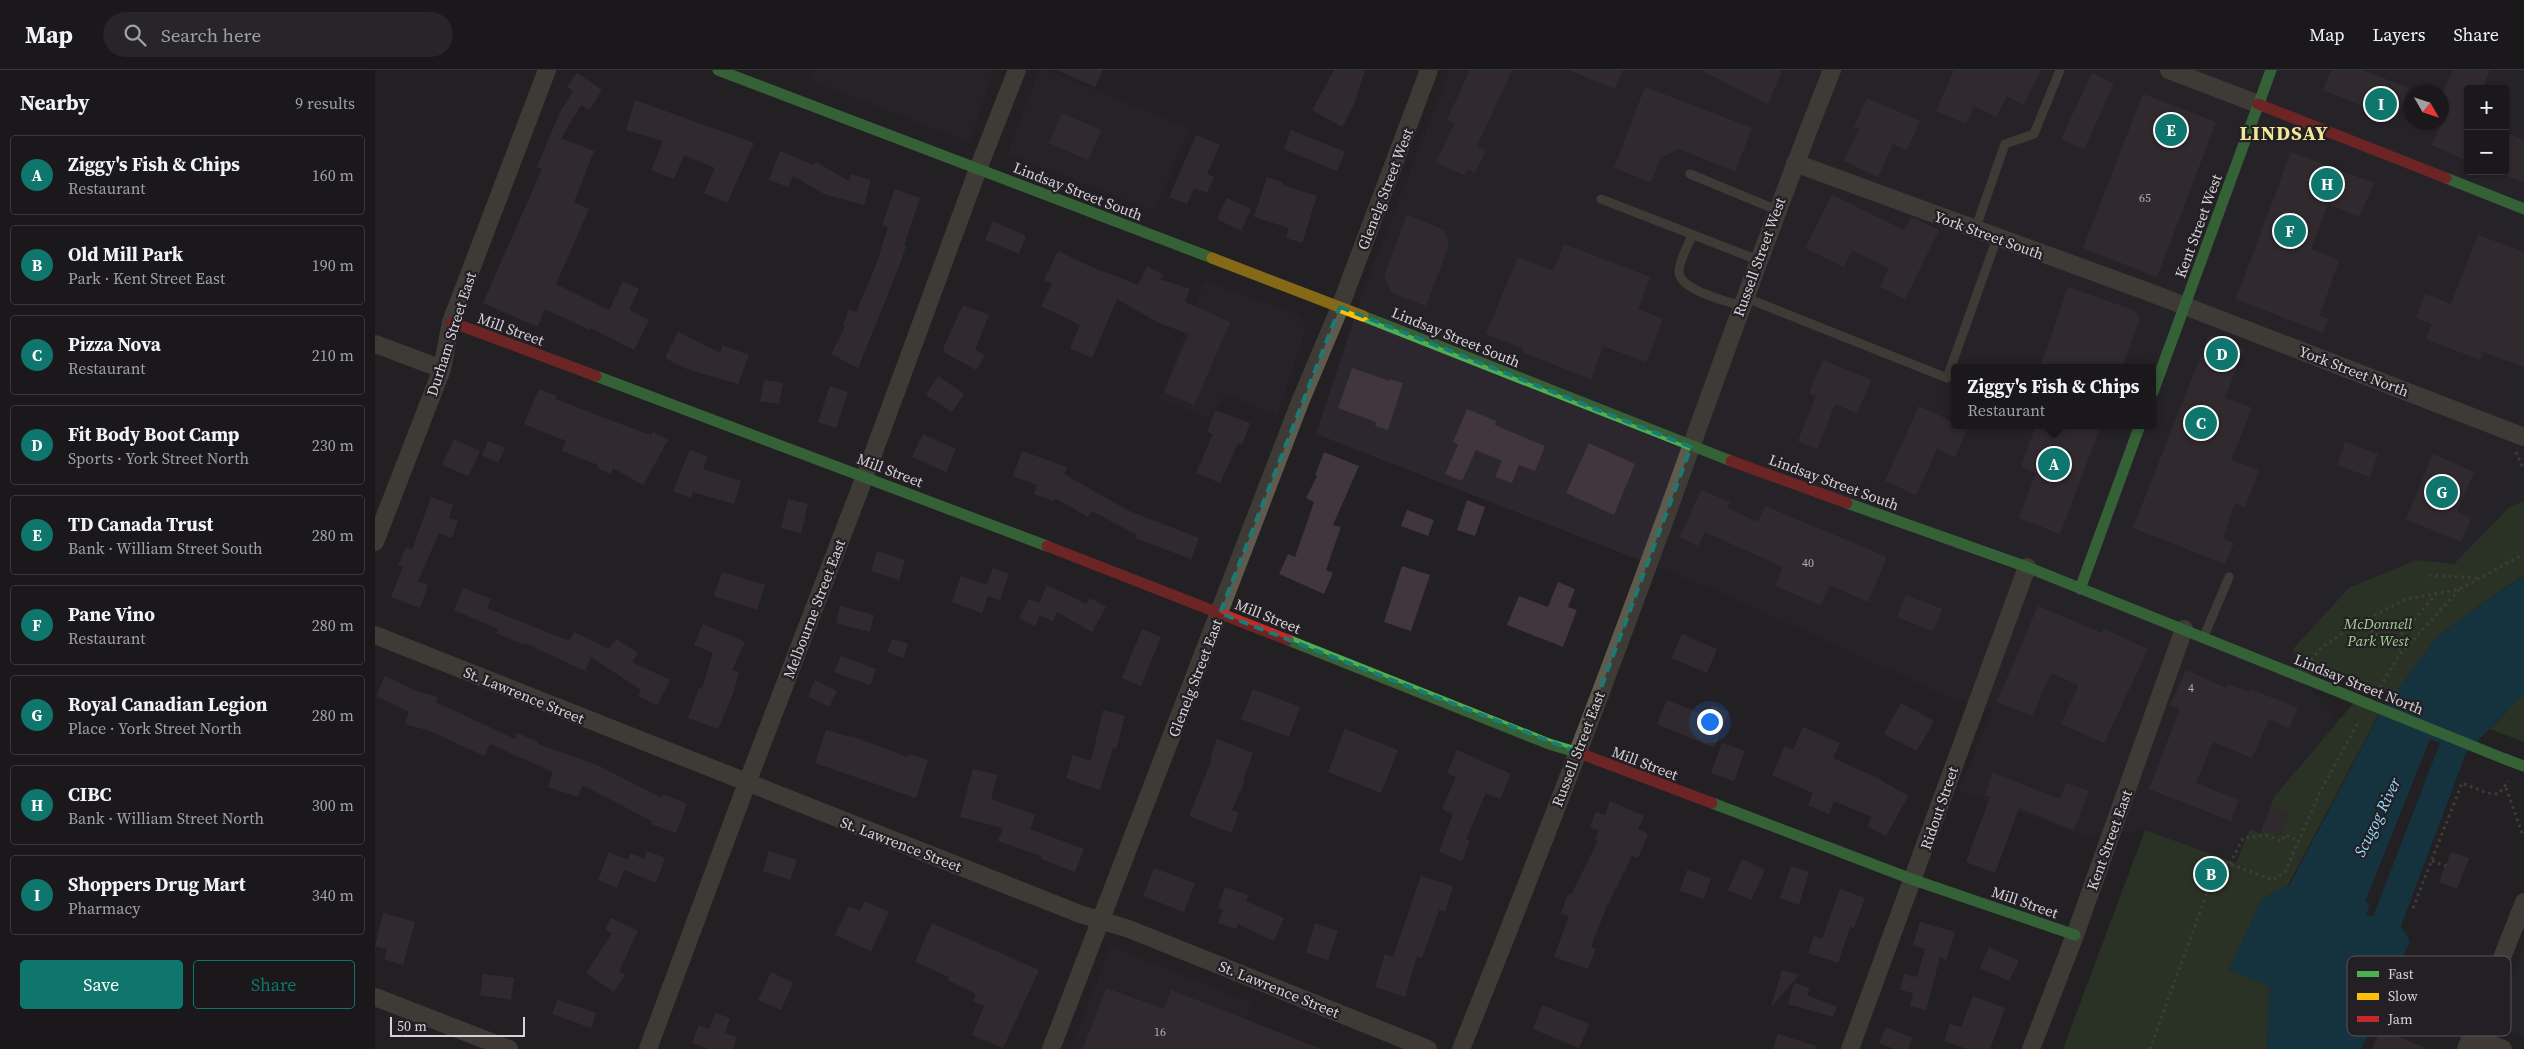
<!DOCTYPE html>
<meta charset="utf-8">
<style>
body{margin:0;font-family:"Source Serif 4",serif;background:#272527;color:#f1f3f6}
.controls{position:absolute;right:15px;top:15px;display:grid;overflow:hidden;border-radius:5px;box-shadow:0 1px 4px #0004}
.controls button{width:45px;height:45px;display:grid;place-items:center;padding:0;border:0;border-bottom:1px solid #383739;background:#1a181a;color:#f1f3f6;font:25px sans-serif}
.compass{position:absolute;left:2029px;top:15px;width:45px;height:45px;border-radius:50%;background:#1a181a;box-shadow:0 1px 4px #0004;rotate:129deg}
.scale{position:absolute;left:15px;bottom:12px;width:135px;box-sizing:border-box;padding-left:5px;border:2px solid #d6d3d7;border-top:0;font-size:14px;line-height:18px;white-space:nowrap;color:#d6d3d7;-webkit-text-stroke:4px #231f24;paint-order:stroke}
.you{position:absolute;left:1334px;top:651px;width:18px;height:18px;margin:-12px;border:4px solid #fff;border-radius:50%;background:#1a73e8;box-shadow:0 0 0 8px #1a73e833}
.badge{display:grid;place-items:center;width:32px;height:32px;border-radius:50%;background:#0f766e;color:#fff;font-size:16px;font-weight:700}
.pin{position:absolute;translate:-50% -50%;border:2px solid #fff;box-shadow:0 1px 5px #0006}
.popup{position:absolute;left:1576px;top:294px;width:205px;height:65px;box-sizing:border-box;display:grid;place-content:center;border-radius:5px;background:#1a181a;filter:drop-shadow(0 1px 4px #0005);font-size:16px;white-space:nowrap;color:#9fa0a2}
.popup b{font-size:19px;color:#f1f3f6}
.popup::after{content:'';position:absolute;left:50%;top:100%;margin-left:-10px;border:10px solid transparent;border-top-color:#1a181a}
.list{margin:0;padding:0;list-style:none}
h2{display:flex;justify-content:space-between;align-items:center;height:65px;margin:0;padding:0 20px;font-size:21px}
h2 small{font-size:16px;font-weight:400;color:#9fa0a2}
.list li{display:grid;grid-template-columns:32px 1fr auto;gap:15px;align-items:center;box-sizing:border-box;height:80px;margin:0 10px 10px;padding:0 10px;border:1px solid #383739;border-radius:5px}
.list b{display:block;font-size:19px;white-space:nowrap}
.list p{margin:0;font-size:16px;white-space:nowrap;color:#9fa0a2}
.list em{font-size:16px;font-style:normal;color:#9fa0a2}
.actions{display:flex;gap:10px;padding:15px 20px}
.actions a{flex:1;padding:11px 0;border:1px solid #0f766e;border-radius:5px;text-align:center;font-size:18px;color:#0f766e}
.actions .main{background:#0f766e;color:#fff}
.icon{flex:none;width:28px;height:28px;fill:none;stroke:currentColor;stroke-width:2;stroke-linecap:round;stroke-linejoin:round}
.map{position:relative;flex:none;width:2149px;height:979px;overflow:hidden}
header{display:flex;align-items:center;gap:30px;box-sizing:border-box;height:70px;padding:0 25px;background:#1a181a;border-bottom:1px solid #383739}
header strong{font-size:24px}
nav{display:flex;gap:28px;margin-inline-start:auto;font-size:18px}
.search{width:350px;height:45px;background:#272527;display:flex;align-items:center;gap:12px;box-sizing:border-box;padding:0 18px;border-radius:28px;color:#9fa0a2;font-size:19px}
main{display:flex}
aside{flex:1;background:#1a181a}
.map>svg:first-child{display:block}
.built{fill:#2c262f;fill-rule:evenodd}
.green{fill:#314727}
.water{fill:#044961;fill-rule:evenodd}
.building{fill:#40363c}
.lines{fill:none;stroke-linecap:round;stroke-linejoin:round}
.path{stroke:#625d57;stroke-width:3;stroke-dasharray:2.5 4;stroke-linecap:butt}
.lane{stroke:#5f5a4e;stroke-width:9}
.street{stroke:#5f5a4e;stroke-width:18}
.fast{stroke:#4caf50;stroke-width:11}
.slow{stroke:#ffc107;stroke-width:11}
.jam{stroke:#c62828;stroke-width:11}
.fast-bridge{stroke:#4caf50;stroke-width:11}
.marked{fill:none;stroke:#197b73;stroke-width:4;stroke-dasharray:10 6;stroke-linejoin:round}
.labels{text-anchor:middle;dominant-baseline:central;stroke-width:4.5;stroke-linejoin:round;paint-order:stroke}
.number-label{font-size:12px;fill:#b0acb0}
.street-label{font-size:15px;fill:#d6d3d7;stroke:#231f24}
.park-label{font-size:15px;font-style:italic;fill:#a0d28d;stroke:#231f24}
.water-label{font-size:16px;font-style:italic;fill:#95ddff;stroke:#231f24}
.district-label{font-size:20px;font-weight:bold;letter-spacing:1px;fill:#f1e797;stroke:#231f24}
.key{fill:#231f24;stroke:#59555a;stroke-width:1}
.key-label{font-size:14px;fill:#d6d3d7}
</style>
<header>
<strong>Map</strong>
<div class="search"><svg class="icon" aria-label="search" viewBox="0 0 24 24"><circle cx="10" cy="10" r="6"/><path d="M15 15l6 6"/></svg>Search here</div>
<nav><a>Map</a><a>Layers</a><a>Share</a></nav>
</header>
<main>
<aside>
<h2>Nearby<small>9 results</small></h2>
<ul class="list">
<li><span class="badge">A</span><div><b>Ziggy's Fish &amp; Chips</b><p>Restaurant</p></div><em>160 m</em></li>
<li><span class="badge">B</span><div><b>Old Mill Park</b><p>Park · Kent Street East</p></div><em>190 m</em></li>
<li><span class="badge">C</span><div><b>Pizza Nova</b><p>Restaurant</p></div><em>210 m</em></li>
<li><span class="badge">D</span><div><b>Fit Body Boot Camp</b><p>Sports · York Street North</p></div><em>230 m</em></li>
<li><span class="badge">E</span><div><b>TD Canada Trust</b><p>Bank · William Street South</p></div><em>280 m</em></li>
<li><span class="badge">F</span><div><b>Pane Vino</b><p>Restaurant</p></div><em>280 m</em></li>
<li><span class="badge">G</span><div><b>Royal Canadian Legion</b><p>Place · York Street North</p></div><em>280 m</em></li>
<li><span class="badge">H</span><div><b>CIBC</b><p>Bank · William Street North</p></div><em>300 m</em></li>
<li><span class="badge">I</span><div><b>Shoppers Drug Mart</b><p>Pharmacy</p></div><em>340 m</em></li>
</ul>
<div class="actions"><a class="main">Save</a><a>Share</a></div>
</aside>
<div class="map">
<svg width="2149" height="979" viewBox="0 0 2149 979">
<rect width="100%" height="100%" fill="#222023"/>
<path class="built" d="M439,0H618L594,72L435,10Z
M664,0H670L814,58L779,141L633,84Z
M1075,0H2149V431L2133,437L2079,494L2041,490L1923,606L1964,650L1899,727L1886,764L1875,760L1861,793L1770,760L1712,767L1584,721L1618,638L1578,629L1336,518L941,364L987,225ZM2093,19H2130V101H2093ZM2036,22H2066V52H2036ZM1580,298H1778V355H1580Z
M830,211L923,245L931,258L902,345L850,324L833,348L785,329Z
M2149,875V968L2120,956Z
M736,876L876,933L858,979H696Z"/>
<path class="green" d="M2149,431V505L2113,529L2063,566L2019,625L1963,601L1923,606L1918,579L1974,518L2041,490L2079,494L2134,437Z
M2149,623V672L2115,659Z
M1981,630L2006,640L1913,815L1887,829L1854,900L1895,916L1892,979H1688L1770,760L1861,793L1875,759L1886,764L1899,727Z"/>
<path class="water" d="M2149,506V623L2091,683L2026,856L2035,871L1986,979H1892L1895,916L1854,900L1887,829L1915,814L2004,645L2063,566L2113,529ZM2055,669L2065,673L1998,847L1991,845L1995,834L1990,832Z"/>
<path class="building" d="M682,0H728L720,17Z
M959,0H990L978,37L967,57L937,40Z
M1095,0H1137L1102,76L1111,80L1100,103L1092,99L1089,105L1061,92L1080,53L1072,50Z
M1194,0H1248L1240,19Z
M1326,0H1407L1393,34Z
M1579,0H1666L1648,35L1632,26L1621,47L1599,36L1591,54L1561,41Z
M1956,0H1987L2034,18L2021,49L1948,20Z
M2078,0H2115L2107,19H2093V91L2057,75L2075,35L2066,32V27Z
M202,3L227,20L214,40L206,35L186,68L219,81L199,132L214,139L181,214L234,240L248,211L264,219L254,240L274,250L259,280L216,258L215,260L170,239L163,257L108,233L167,99L162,97L185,42L198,21L192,17Z
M1717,3L1739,14L1709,79L1686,69Z
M1270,17L1377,58L1360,101L1304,79L1286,88L1276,112L1239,98Z
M1768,24L1841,52L1782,207L1708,178Z
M1492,28L1545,51L1532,80L1518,74L1503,107L1469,91L1484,59L1479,57Z
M260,30L379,73L352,133L329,123L340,98L309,85L299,109L276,100L288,71L251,60Z
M687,43L726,60L713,90L674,73Z
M916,60L970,82L962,101L909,79Z
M2130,62L2149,70V112L2130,105Z
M821,65L845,75L832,104L839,107L832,123L819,118L812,134L794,127Z
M405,81L439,95L441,92L474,111L476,104L496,110L489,135L449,124L418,106L413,117L394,110Z
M1916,82L1999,113L1984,147L1953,134L1936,179L1964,190L1945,245L1953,249L1948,263L1861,229Z
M892,107L908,112L907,115L942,126L927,173L911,168L914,158L879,147Z
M520,119L545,128L529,175L531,176L525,194L483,298L456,284L470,257L468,256L474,239L481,242L501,195L513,157L507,155Z
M1457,125L1529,160L1536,147L1564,160L1530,229L1505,217L1514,198L1477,180L1469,197L1430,178Z
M852,128L876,139L866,161L842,149Z
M1032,145L1069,160L1074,175L1051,236L1017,223L1009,207Z
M618,151L651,166L644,184L610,170Z
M2103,165L2149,182V297L2108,282L2105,290L2051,269L2057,254L2041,248L2050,224L2076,234Z
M1189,174L1275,207L1263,239L1288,249L1271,292L1228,276L1216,309L1147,282L1149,279L1111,264L1143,187L1178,201Z
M683,181L727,202L728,201L763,215L772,196L788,205L785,209L815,219L810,232L855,252L819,335L789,322L814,264L784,253L742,229L717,288L695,278L705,255L666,236L677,214L669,210Z
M1693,217L1758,240L1763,245L1764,251L1747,298H1665Z
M588,235L614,245L600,280L610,285L601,300L569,282V276Z
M303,262L345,283L347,275L374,285L363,314L312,299L290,288Z
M1834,265L1869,278L1850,328L1877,338L1856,390L1884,400L1870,437L1860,433L1848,469L1859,473L1850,494L1758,458Z
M1448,290L1496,310L1482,343L1460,334L1442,379L1423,371L1441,326L1434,323Z
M977,298L1015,311V309L1028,313L1013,360L1000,356L1001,352L963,338Z
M563,306L589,324L577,342L551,325Z
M389,310L408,313L404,334L385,331Z
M455,316L473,322L461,358L443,352Z
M164,319L182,326L181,329L240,352L276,365L278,362L293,370L268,415L238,398L236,404L222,398L223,395L187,381L191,371L149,354Z
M1544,336L1580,353V355L1593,358L1580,387L1562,379L1541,425L1510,411Z
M1092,339L1121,351L1120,355L1170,376L1160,401L1144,395L1137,413L1120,407L1127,391L1101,380L1087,411L1070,404L1083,375L1078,372Z
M840,340L875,353L867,375L863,373L845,413L821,403L838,364L832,362Z
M1661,355H1726L1685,464L1644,448L1661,403L1646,397Z
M548,364L581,379L571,402L537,387Z
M79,369L105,381L93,406L67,395Z
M113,371L130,378L123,393L107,385Z
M1970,372L2003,384L1995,407L1962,395Z
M1214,373L1260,394L1239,445L1191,423Z
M315,380L333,387L328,399L366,411L359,434L318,422L316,428L298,421Z
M647,381L692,397L689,404L754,441L824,468L816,489L760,468L762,465L717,441L713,447L680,428L679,431L659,424L662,415L638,406Z
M949,382L984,396L958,455L966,457L951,500L958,503L949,524L904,504L913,484L920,487L939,432L931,428L942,406L940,405Z
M2058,384L2099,402L2082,442L2096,448L2086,472L2031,449Z
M1326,420L1355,432L1352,438L1383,452L1390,436L1512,487L1493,532L1455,515L1446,535L1400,516L1408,497L1330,462L1323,476L1305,467Z
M56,427L78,435L74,448L83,451L77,468L64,463L43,511L53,515L45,538L16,527L28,497L23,495L31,477L37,480Z
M413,429L433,434L426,463L406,458Z
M1092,430L1110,437L1100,466L1082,460Z
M1032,440L1059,450L1053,466L1026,456Z
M502,481L530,490L524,510L496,501Z
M1027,496L1055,505L1036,561L1009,552Z
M618,498L634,504L625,530L613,526L607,543L577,532L586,506L612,515Z
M347,502L390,515L382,540L339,526Z
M1183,512L1200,519L1193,537L1202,540L1188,577L1132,555L1144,526L1173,537Z
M672,515L711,534L715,528L731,537L717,562L682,542L678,551L665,545L660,556L644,548L654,529L664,533Z
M88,518L116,529L112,538L194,571L199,562L234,579L241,569L263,583L257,592L295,610L282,635L263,626L266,620L216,587L210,601L150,573L149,575L121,563L123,559L79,540Z
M1531,525L1567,539L1558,561L1522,547Z
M465,536L499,545L495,562L461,553Z
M1663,536L1727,563L1729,559L1773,579L1729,673L1686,654L1704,615L1676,603L1657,646L1622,632Z
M328,554L370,572L357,600L364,602L358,624L343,659L313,648L324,618L327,619L338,583L319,575Z
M767,559L786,567L766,616L747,608Z
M1307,564L1342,579L1332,603L1296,588Z
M517,569L533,574L528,588L512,582Z
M466,586L501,599L495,615L459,602Z
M1811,600L1851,618L1853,614L1874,622L1875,619L1923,638L1914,658L1894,649L1877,688L1838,672L1821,713L1864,730L1856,751L1774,719L1805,639L1795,635Z
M10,606L41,621L63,627L61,632L140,669L142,663L163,672V674L222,695L287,728L288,724L312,734L301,763L276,754L277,751L207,715L203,727L173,717L178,702L115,674L109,686L55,661L30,654L34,642L1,626Z
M440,610L462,621L454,637L433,626Z
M878,619L925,637L914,667L866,649Z
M1292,630L1332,646L1337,635L1354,642L1339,678L1282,654Z
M1526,633L1559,651L1542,681L1509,664Z
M728,640L750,646L741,679L738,678L725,720L691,708L698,685L716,691Z
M1428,657L1465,673L1458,688L1502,708L1533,726L1511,766L1492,756L1497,747L1459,731L1454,744L1433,735L1438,723L1397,705L1410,676L1418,680Z
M970,659L1023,680L1006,723L953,702Z
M451,660L475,667L476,666L533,687L534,684L553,690L541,728L440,693Z
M842,669L878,683L868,710L870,711L857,740L864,743L856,763L814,746L837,689H835Z
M1347,673L1370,681L1359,711L1336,703Z
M1082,680L1136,704L1125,729L1111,723L1091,769L1095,770L1087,791L1064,782L1078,744L1067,739L1081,707L1072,703Z
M598,699L622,705L616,729L660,745L655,759L709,779L700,802L666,789V786L623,771L628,758L585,747Z
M1618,703L1685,729L1691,713L1714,721L1699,760L1644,738L1620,803L1591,792L1615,727L1610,725Z
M1235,731L1269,746L1263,759L1273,764L1263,788L1257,786L1231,838L1216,877L1221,878L1213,899L1179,887L1194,846L1186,843L1193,824L1196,825L1223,771L1220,770L1224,760L1215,757L1221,742L1230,745Z
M1897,736L1914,743L1905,766L1887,758Z
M272,781L290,788L281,813L249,800L242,818L223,810L234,782L253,790L255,783L269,789Z
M394,781L422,790L415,810L388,801Z
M2076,782L2094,788L2082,819L2064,812Z
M1367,789L1390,800L1376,830L1353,820Z
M1416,796L1434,802L1424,835L1405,828Z
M779,798L820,813L809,842L768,826Z
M1312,800L1336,808L1329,829L1305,821Z
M1046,806L1078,816L1070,842L1064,840L1047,888L1042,886L1030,927L1000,917L1010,884L1018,887Z
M850,817L873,825L871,831L909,848L899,871L863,854L861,859L843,853L848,840L843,838Z
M1465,819L1490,828L1479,858L1475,857L1463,893L1433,883L1439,866L1447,869Z
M490,831L514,842L496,881L460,865L474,836L485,841Z
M8,843L40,852L28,895L9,889L12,879L0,876Z
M236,848L263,861L244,901L250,905L239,922L211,903L237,863L230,860Z
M1545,852L1580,862L1571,890L1565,887L1551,940L1535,936L1538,923L1525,920L1529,904L1542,907L1550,879L1538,875Z
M557,853L664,900L628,978L597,965L609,936L598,931L601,924L573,910L574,907L540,892Z
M940,853L963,861L953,890L931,883Z
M1614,877L1644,891L1634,911L1605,898Z
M1407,900L1424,905L1396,937Z
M396,902L418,913L406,940L383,930Z
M108,904L139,908L136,930L105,925Z
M1419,913L1435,918L1432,925L1462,937L1458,947L1413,934Z
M731,918L789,939L796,920L946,979H708Z
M1598,926L1630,938L1615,979H1592L1569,971L1575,954L1586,957Z
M183,930L221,943L216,958L177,944Z
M1167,935L1214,954L1204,978L1158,959Z
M340,943L355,948L350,963L362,967L358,979H334L317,973L324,955L334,959Z
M1511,957L1538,968L1533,979H1519L1504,973Z
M2006,959L2052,979H1997Z
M1403,964L1441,976L1440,979H1398Z"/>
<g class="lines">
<path class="path" d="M2141,382L2149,400
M2054,505L2103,508
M1973,547L2018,574L2061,524
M2018,574L2028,580
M1936,590L1946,578L1983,553L2032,529L2085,519L2149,484
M2005,617L2025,584L2085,519
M2131,718L2147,763
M2057,791L2071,796
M1855,794L1868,768L1891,765L1907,771L1910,765L1924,770
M2038,838L2087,713L2112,723L2123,724L2134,711
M1775,979L1844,790L1898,810L1910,802L1945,722L1983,653"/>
<path class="lane" d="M1315,104L1402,140
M1226,129L1383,190
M1600,160L1630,74L1659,64L1685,0
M1317,165C1313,176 1304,190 1304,202C1305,220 1351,231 1366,236
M1369,227L1572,308L1622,168
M1829,566L1854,507"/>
<path class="street" d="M1794,0L1883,34
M1420,93L1779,224L2149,367
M0,274L67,299
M0,472L67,299L76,252L172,0
M0,565L705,844L754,859L1053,979
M0,927L134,979
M2096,967L2128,979
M273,979L372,713L490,406L603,99L642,0
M676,979L925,332L965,237L1054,0
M1086,979C1166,781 1243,581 1315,380C1361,252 1407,126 1457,0
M1475,979L1652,497
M1656,979L1700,865L1809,559
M2091,979L2149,832"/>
<path class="fast" d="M343,0L837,188
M2071,108L2149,139
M988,246L1356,391
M221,306L672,476
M1778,322L1896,0
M1472,433L1652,497L1969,624
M1705,519L1765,355
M913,570L1174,674L1204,683
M2130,689L2149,696
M1337,733L1539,810L1700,865"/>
<path class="slow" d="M837,188L988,246"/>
<path class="jam" d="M1883,34L2071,108
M76,252L221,306
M1356,391L1472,433
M672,476L913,570
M1204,683L1337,733"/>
<path class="fast-bridge" d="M1969,624L2130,689"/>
</g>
<path d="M0 0H2149V979H0ZM965,237L1316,377L1202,682L845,543Z" fill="#222023" fill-opacity=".55" fill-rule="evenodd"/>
<path class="marked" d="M965,237L1316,377L1202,682L845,543Z"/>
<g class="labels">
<g class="number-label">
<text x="1770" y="128">65</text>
<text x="1433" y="493">40</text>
<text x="1816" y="618">4</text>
<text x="785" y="962">16</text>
</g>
<g class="street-label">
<text transform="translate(1010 119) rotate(-69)">Glenelg Street West</text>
<text transform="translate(703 121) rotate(21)">Lindsay Street South</text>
<text transform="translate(1823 156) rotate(-70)">Kent Street West</text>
<text transform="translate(1614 165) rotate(20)">York Street South</text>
<text transform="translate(1384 187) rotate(-70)">Russell Street West</text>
<text transform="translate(136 259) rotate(20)">Mill Street</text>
<text transform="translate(76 264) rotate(-72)">Durham Street East</text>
<text transform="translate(1081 267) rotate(22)">Lindsay Street South</text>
<text transform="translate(1979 301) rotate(21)">York Street North</text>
<text transform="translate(515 400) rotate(21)">Mill Street</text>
<text transform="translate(1459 412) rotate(20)">Lindsay Street South</text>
<text transform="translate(439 539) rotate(-69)">Melbourne Street East</text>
<text transform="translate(893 546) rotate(22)">Mill Street</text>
<text transform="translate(820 608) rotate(-69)">Glenelg Street East</text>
<text transform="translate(1984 614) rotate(22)">Lindsay Street North</text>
<text transform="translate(149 625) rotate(22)">St. Lawrence Street</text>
<text transform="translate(1203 679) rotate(-69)">Russell Street East</text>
<text transform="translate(1270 693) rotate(21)">Mill Street</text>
<text transform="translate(1564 738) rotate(-71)">Ridout Street</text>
<text transform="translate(1734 770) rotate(-70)">Kent Street East</text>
<text transform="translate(526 774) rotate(21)">St. Lawrence Street</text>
<text transform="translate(1650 832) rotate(19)">Mill Street</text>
<text transform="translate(904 919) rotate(22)">St. Lawrence Street</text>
</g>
<g class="park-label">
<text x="2003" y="553">McDonnell<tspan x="2003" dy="17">Park West</tspan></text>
</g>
<g class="water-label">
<text transform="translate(2002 747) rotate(-64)">Scugog River</text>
</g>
<g class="district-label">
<text x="1909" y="63">LINDSAY</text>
</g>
</g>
<rect x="1972" y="886" width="164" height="80" rx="8" class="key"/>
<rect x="1982" y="901" width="22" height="6" fill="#4caf50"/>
<rect x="1982" y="923" width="22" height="7" fill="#ffc107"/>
<rect x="1982" y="946" width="22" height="6" fill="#c62828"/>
<g class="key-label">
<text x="2013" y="909">Fast</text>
<text x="2013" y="931">Slow</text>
<text x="2013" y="954">Jam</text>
</g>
</svg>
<div class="controls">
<button>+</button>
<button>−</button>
</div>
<svg class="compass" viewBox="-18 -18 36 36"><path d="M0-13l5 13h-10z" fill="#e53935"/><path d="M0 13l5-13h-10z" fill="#9fa0a2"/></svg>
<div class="scale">50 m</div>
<div class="you"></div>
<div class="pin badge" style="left:1679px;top:394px">A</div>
<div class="popup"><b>Ziggy's Fish &amp; Chips</b>Restaurant</div>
<div class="pin badge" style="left:1836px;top:804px">B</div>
<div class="pin badge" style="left:1826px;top:353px">C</div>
<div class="pin badge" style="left:1847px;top:284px">D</div>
<div class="pin badge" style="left:1796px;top:60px">E</div>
<div class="pin badge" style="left:1915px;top:161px">F</div>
<div class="pin badge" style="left:2067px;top:422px">G</div>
<div class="pin badge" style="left:1952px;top:114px">H</div>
<div class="pin badge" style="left:2006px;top:34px">I</div>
</div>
</main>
